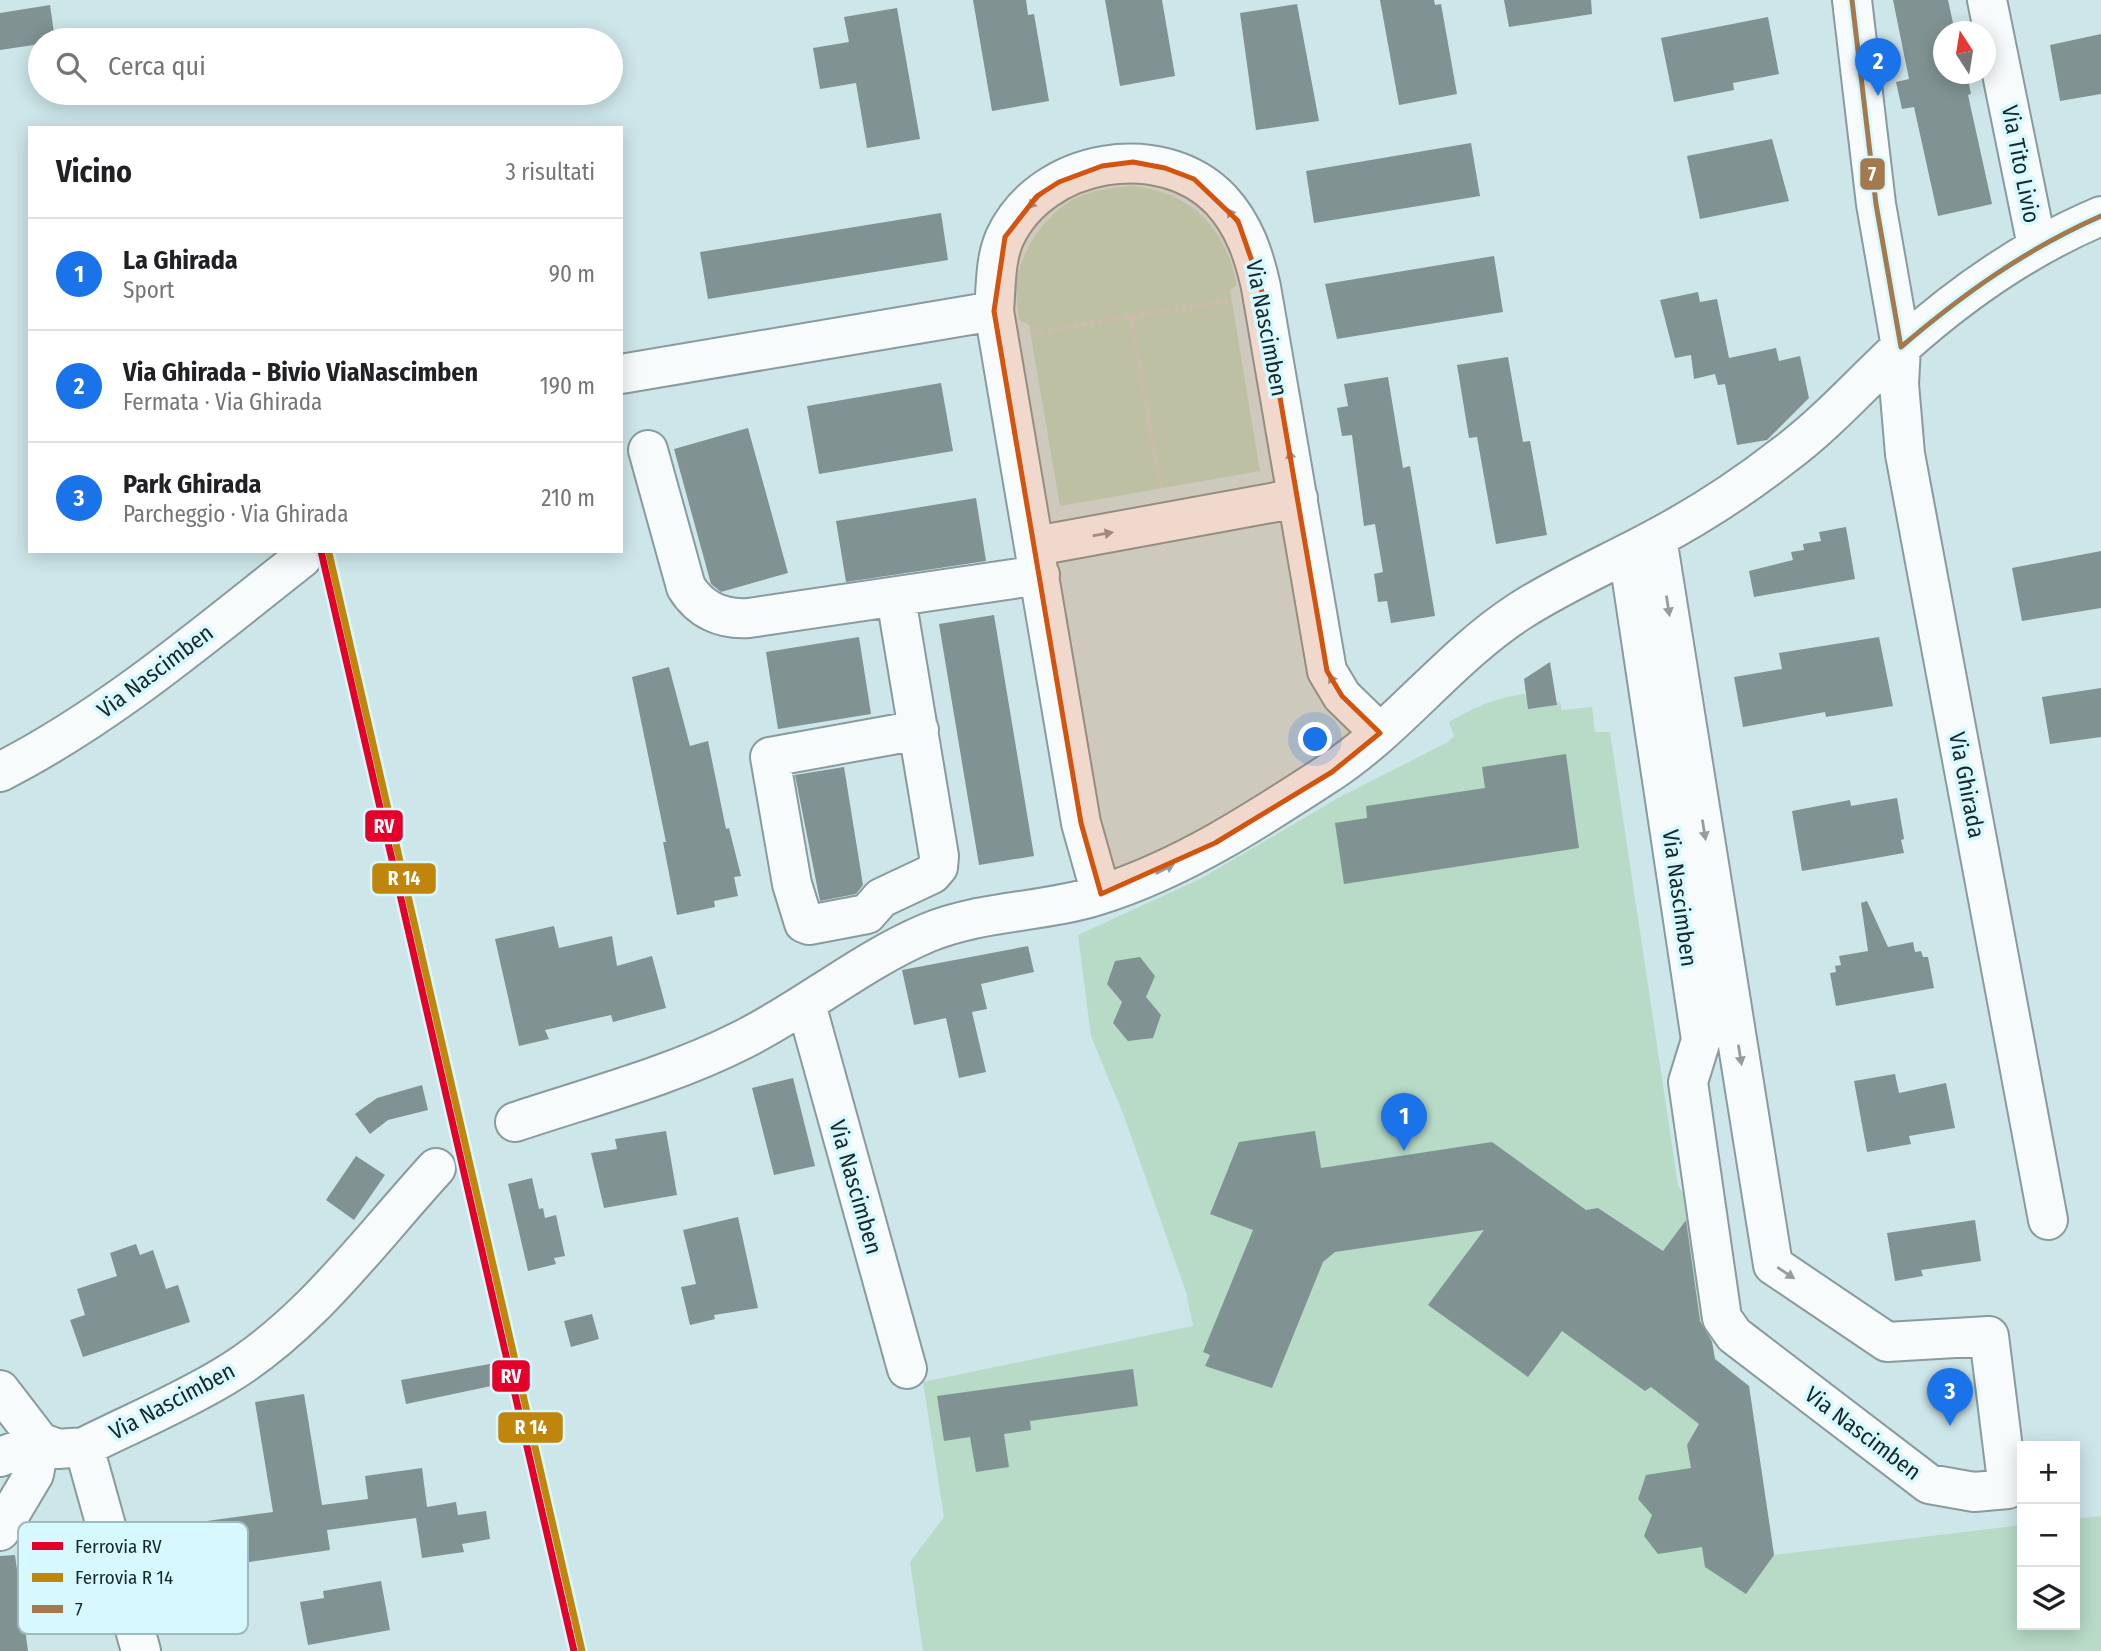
<!DOCTYPE html>
<html lang="it">
<meta charset="utf-8">
<style>
body{margin:0;font-family:"Fira Sans Condensed",sans-serif;background:#f2f2f2;color:#202124}
.controls{position:absolute;right:21px;bottom:21px;display:grid;overflow:hidden;border-radius:0px;box-shadow:0 4px 18px #0003}
.controls button{width:63px;height:63px;display:grid;place-items:center;padding:0;border:0;border-bottom:2px solid #e0e0e0;background:#fff;color:#202124;font:35px sans-serif}
.compass{position:absolute;left:1933px;top:21px;width:63px;height:63px;border-radius:50%;background:#fff;box-shadow:0 4px 18px #0003;rotate:348deg}
.you{position:absolute;left:1316px;top:740px;width:24px;height:24px;margin:-18px;border:5px solid #fff;border-radius:50%;background:#1a73e8;box-shadow:0 0 0 10px #1a73e833}
.badge{display:grid;place-items:center;width:46px;height:46px;border-radius:50%;background:#1a73e8;color:#fff;font-size:23px;font-weight:700}
.pin{position:absolute;translate:-50% -58px;filter:drop-shadow(0 2px 4px #0008)}
.pin::after{content:'';position:absolute;top:37px;width:24px;height:21px;background:inherit;clip-path:polygon(0 0,100% 0,50% 100%)}
.list{margin:0;padding:0;list-style:none}
h2{display:flex;justify-content:space-between;align-items:center;height:91px;margin:0;padding:0 28px;font-size:30px}
h2 small{font-size:23px;font-weight:400;color:#757577}
.list li{display:grid;grid-template-columns:46px 1fr auto;gap:21px;align-items:center;box-sizing:border-box;height:112px;padding:0 28px;border-top:2px solid #e0e0e0}
.list b{display:block;font-size:26px;white-space:nowrap}
.list p{margin:0;font-size:23px;white-space:nowrap;color:#757577}
.list em{font-size:23px;font-style:normal;color:#757577}
.icon{flex:none;width:38px;height:38px;fill:none;stroke:currentColor;stroke-width:2;stroke-linecap:round;stroke-linejoin:round}
.map{position:relative;flex:none;width:2101px;height:1651px;overflow:hidden}
.search{position:absolute;background:#fff;box-shadow:0 4px 18px #0003;left:28px;top:28px;width:595px;height:77px;display:flex;align-items:center;gap:18px;box-sizing:border-box;padding:0 24px;border-radius:38px;color:#757577;font-size:26px}
.panel{position:absolute;background:#fff;box-shadow:0 4px 18px #0003;left:28px;top:126px;width:595px;height:427px;border-radius:0px}
.map>svg:first-child{display:block}
.green{fill:#b8dbc7}
.building{fill:#809292}
.lines{fill:none;stroke-linecap:round;stroke-linejoin:round}
.minor-casing{stroke:#889b9e;stroke-width:42}
.path{stroke:#cdd4d5;stroke-width:4.5;stroke-dasharray:5 3.5;stroke-linecap:butt}
.minor{stroke:#f8fbfc;stroke-width:38}
.bus-1-casing{stroke:#d6f9ff;stroke-width:10}
.bus-1{stroke:#a4794e;stroke-width:5}
.rail-1-casing{stroke:#d6f9ff;stroke-width:12}
.rail-2-casing{stroke:#d6f9ff;stroke-width:12}
.rail-1{stroke:#e4002b;stroke-width:7}
.rail-2{stroke:#bf860b;stroke-width:7}
.oneway{fill:#939c9e}
.marked{fill:#d3540f;fill-opacity:0.2;stroke:#d3540f;stroke-width:5;stroke-linejoin:round}
.labels{text-anchor:middle;dominant-baseline:central;stroke-width:7;stroke-linejoin:round;paint-order:stroke}
.street-label{font-size:23px;fill:#17282b;stroke:#d6f9ff}
.key{fill:#d6f9ff;stroke:#9dbabf;stroke-width:2}
.key-label{font-size:19px;fill:#17282b}
.line-badge{stroke:#d6f9ff;stroke-width:2.5}
.badge-label{font-size:19px;text-anchor:middle;font-weight:bold;fill:#fff}
</style>
<div class="map">
<svg width="2101" height="1651" viewBox="0 0 2101 1651">
<rect width="100%" height="100%" fill="#cde6e9"/>
<path class="green" d="M1132,186C1191,192 1225,227 1237,285L1230,290L1260,471L1060,506L1029,325L1019,320C1018,309 1016,297 1016,287C1018,254 1045,215 1074,199C1091,190 1113,188 1132,186Z
M1522,694L1560,702L1562,710L1592,707L1595,732H1610L1678,1185L1693,1211L1715,1359L1749,1386L1774,1555L2022,1525V1625H2075V1519L2101,1516V1651H923L910,1562L944,1517L923,1382L1193,1326L1186,1292L1124,1116L1091,1036L1078,935L1200,879L1338,798L1448,742L1454,736L1449,722C1474,707 1494,699 1522,694Z"/>
<path class="building" d="M973,0H1026L1028,15L1034,14L1049,101L992,111Z
M1105,0H1162L1175,76L1120,86Z
M1380,0H1434L1435,5L1441,4L1457,94L1399,105Z
M1504,0H1591L1592,14L1509,27Z
M1893,0H1948L1955,32H1943V74H1967L1971,94L1968,95L1992,204L1938,216L1914,107L1902,109L1896,82L1909,79Z
M1297,4L1319,121L1256,130L1240,13Z
M50,5L55,40H40V44L0,50V13Z
M897,8L920,139L867,148L856,83L820,89L813,48L849,42L844,17Z
M1768,17L1779,74L1733,83L1734,90L1674,102L1661,38Z
M2101,34V94L2060,101L2050,45Z
M1772,139L1789,201L1700,219L1687,156Z
M1471,143L1480,196L1314,223L1306,171Z
M941,213L948,260L708,299L700,252Z
M1494,256L1503,312L1337,339L1325,284Z
M1698,292L1700,302L1717,299L1729,358L1776,348L1779,361L1800,356L1809,398L1767,440L1737,445L1725,384L1718,385L1715,374L1694,379L1691,355L1675,358L1660,300Z
M1508,357L1523,442L1530,441L1547,535L1496,544L1477,437L1469,438L1457,365Z
M1388,377L1403,468L1410,466L1435,616L1391,623L1387,601L1378,602L1374,574L1383,572L1375,524L1364,526L1352,435L1342,436L1337,408L1348,406L1344,384Z
M941,383L953,451L819,474L807,406Z
M748,428L788,573L721,592L711,584L674,449Z
M976,498L986,561L846,582L836,521Z
M1846,527L1855,579L1754,597L1749,571L1793,560L1791,552L1804,550L1803,544L1821,541L1819,532Z
M2101,551V608L2022,621L2012,568Z
M994,615L1034,856L979,865L939,624Z
M859,637L871,714L778,729L766,652Z
M1879,637L1893,706L1826,717L1825,712L1743,727L1734,677L1782,669L1779,653Z
M1550,662L1557,705L1528,709L1524,679Z
M669,667L690,746L708,741L726,829L729,828L741,876L734,877L738,896L714,901L715,907L677,915L663,842H666L632,677Z
M2101,688V737L2050,744L2042,697Z
M1566,754L1579,848L1344,884L1335,823L1367,818L1366,806L1485,788L1482,767Z
M844,767L863,885L856,894L820,901L795,775Z
M1897,798L1904,839L1901,840L1904,853L1802,871L1792,811L1850,800L1851,806Z
M1867,901L1888,947L1913,942L1915,952L1921,951L1923,957H1928L1934,988L1836,1006L1830,973L1836,972L1835,966L1841,965L1839,956L1868,951L1861,903Z
M554,926L559,948L612,936L617,966L652,956L666,1008L613,1022L611,1015L545,1030L549,1039L519,1046L495,939Z
M1028,946L1034,972L981,984L987,1009L972,1012L986,1072L959,1078L946,1018L914,1025L902,970Z
M1140,957L1155,976L1146,997L1161,1015L1153,1038L1128,1041L1113,1023L1122,1002L1107,984L1115,961Z
M1895,1074L1899,1093L1946,1083L1955,1128L1909,1136L1911,1144L1867,1152L1854,1081Z
M793,1078L815,1166L774,1175L752,1088Z
M422,1085L428,1110L388,1120L370,1134L355,1114L377,1098Z
M666,1131L677,1195L604,1208L591,1153L617,1149L615,1139Z
M1315,1131L1321,1168L1492,1142L1586,1210L1598,1208L1663,1251L1686,1220L1700,1321L1712,1342L1715,1359L1749,1386L1774,1555L1746,1594L1705,1567L1702,1547L1658,1554L1644,1536L1652,1515L1638,1499L1646,1475L1691,1468L1687,1445L1699,1424L1651,1387L1645,1391L1562,1331L1528,1377L1428,1305L1484,1230L1335,1252L1323,1262L1272,1388L1205,1366L1210,1355L1203,1352L1253,1230L1210,1214L1239,1142Z
M356,1156L385,1175L354,1220L326,1200Z
M532,1178L539,1209L543,1208L545,1218L556,1215L565,1256L554,1258L556,1264L528,1271L508,1184Z
M738,1217L758,1308L714,1315L715,1319L690,1325L681,1287L696,1284L683,1230Z
M1975,1220L1981,1261L1921,1270L1923,1276L1895,1281L1887,1233Z
M136,1244L140,1255L153,1250L166,1289L178,1285L190,1322L83,1357L70,1320L85,1315L77,1289L117,1276L110,1253Z
M592,1314L599,1339L571,1347L564,1321Z
M506,1361L510,1382L406,1404L401,1380Z
M1133,1369L1138,1406L1030,1421L1031,1430L1004,1434L1009,1467L976,1472L970,1437L944,1441L937,1396Z
M304,1394L322,1505L368,1499L365,1476L422,1468L427,1507L456,1502L458,1515L486,1511L490,1539L462,1544L464,1552L422,1558L416,1518L327,1530L330,1550L148,1577L141,1530L273,1512L255,1402Z
M15,1555L28,1651H0V1556Z
M381,1581L390,1630L308,1645L300,1602L324,1598L323,1591Z"/>
<g class="lines">
<g class="minor-casing">
<path id="minor" d="M1852,0L1876,204L1901,347L1899,384L1905,454L2048,1220
M1987,0L2037,246
M621,374L994,311
M648,450L686,587C700,610 722,620 749,618L1040,575
M1036,546L1298,498
M1628,553L1701,1040L1688,1082L1722,1318L1734,1335L1929,1484L1974,1492L2008,1489L1989,1336L1887,1342L1773,1265L1657,538
M896,598L939,856L938,867L932,874L881,898L867,914L809,925L804,923L792,884L770,757L919,730
M0,772C110,716 205,634 302,558
M1101,894L1081,823L994,311C996,287 995,259 1005,237C1042,158 1162,138 1221,200C1244,225 1254,255 1261,287L1327,671L1342,696L1380,733
M806,1004L907,1369
M515,1122C590,1097 671,1076 742,1040C806,1008 861,961 927,933C982,910 1043,913 1099,895C1182,869 1257,820 1329,773C1399,727 1449,657 1520,611C1562,584 1608,564 1651,541C1697,517 1743,487 1784,455C1826,424 1862,383 1900,348C1961,293 2025,248 2101,216
M0,1390L40,1442
M84,1447L141,1651
M0,1457L40,1442L58,1449L84,1447C130,1424 178,1404 223,1377C308,1327 370,1240 436,1168
M0,1531L34,1474L40,1442"/>
</g>
<path class="path" d="M1131,316L1161,491
M1031,333L1229,300"/>
<use href="#minor" class="minor"/>
<g class="bus-1-casing">
<path id="bus-1" d="M1852,0L1876,204L1901,347
M1901,347C1963,294 2026,249 2101,216"/>
</g>
<use href="#bus-1" class="bus-1"/>
<g class="rail-1-casing">
<path id="rail-1" d="M321,551L574,1651"/>
</g>
<g class="rail-2-casing">
<path id="rail-2" d="M329,553L582,1651"/>
</g>
<use href="#rail-1" class="rail-1"/>
<use href="#rail-2" class="rail-2"/>
</g>
<defs><path id="oneway-solid" d="M-6-.8H1V-3.2L6.5 0L1 3.2V.8H-6Z" transform="scale(1.75)"/></defs>
<g class="oneway">
<use href="#oneway-solid" transform="translate(1035 201) rotate(135)"/>
<use href="#oneway-solid" transform="translate(1233 217) rotate(-125)"/>
<use href="#oneway-solid" transform="translate(1291 460) rotate(-100)"/>
<use href="#oneway-solid" transform="translate(1103 534) rotate(-10)"/>
<use href="#oneway-solid" transform="translate(1668 606) rotate(81)"/>
<use href="#oneway-solid" transform="translate(1334 683) rotate(-120)"/>
<use href="#oneway-solid" transform="translate(1704 830) rotate(81)"/>
<use href="#oneway-solid" transform="translate(1165 869) rotate(-27)"/>
<use href="#oneway-solid" transform="translate(1740 1055) rotate(81)"/>
<use href="#oneway-solid" transform="translate(1786 1273) rotate(34)"/>
</g>
<path class="marked" d="M1133,162L1165,168L1194,179L1238,221L1261,287L1327,671L1342,696L1380,733L1332,772L1215,843L1101,894L1081,823L994,311L1005,237L1037,196L1059,182L1102,166Z"/>
<g class="labels">
<g class="street-label">
<text transform="translate(2021 164) rotate(79)">Via Tito Livio</text>
<text transform="translate(1267 328) rotate(79)">Via Nascimben</text>
<text transform="translate(155 671) rotate(-37)">Via Nascimben</text>
<text transform="translate(1967 785) rotate(79)">Via Ghirada</text>
<text transform="translate(1680 898) rotate(82)">Via Nascimben</text>
<text transform="translate(856 1187) rotate(74)">Via Nascimben</text>
<text transform="translate(172 1401) rotate(-28)">Via Nascimben</text>
<text transform="translate(1863 1433) rotate(37)">Via Nascimben</text>
</g>
</g>
<rect x="18" y="1522" width="230" height="112" rx="10" class="key"/>
<rect x="32" y="1542" width="31" height="8" fill="#e4002b"/>
<rect x="32" y="1573" width="31" height="9" fill="#bf860b"/>
<rect x="32" y="1605" width="31" height="8" fill="#a4794e"/>
<g class="key-label">
<text x="75" y="1553">Ferrovia RV</text>
<text x="75" y="1584">Ferrovia R 14</text>
<text x="75" y="1616">7</text>
</g>
<g class="line-badge">
<rect x="1859" y="157" width="27" height="34" rx="7" fill="#a4794e"/>
<rect x="364" y="809" width="40" height="34" rx="7" fill="#e4002b"/>
<rect x="371" y="862" width="66" height="33" rx="7" fill="#bf860b"/>
<rect x="491" y="1359" width="40" height="34" rx="7" fill="#e4002b"/>
<rect x="497" y="1411" width="67" height="33" rx="7" fill="#bf860b"/>
</g>
<g class="badge-label">
<text x="1872" y="181">7</text>
<text x="384" y="833">RV</text>
<text x="404" y="885">R 14</text>
<text x="511" y="1383">RV</text>
<text x="531" y="1434">R 14</text>
</g>
</svg>
<div class="controls">
<button>+</button>
<button>−</button>
<button><svg class="icon" aria-label="layers" viewBox="0 0 24 24"><path d="M12 4l9 5-9 5-9-5zM3 14l9 5 9-5"/></svg></button>
</div>
<svg class="compass" viewBox="-18 -18 36 36"><path d="M0-13l5 13h-10z" fill="#e53935"/><path d="M0 13l5-13h-10z" fill="#757577"/></svg>
<div class="you"></div>
<div class="pin badge" style="left:1404px;top:1151px">1</div>
<div class="pin badge" style="left:1878px;top:96px">2</div>
<div class="pin badge" style="left:1950px;top:1426px">3</div>
<div class="search"><svg class="icon" aria-label="search" viewBox="0 0 24 24"><circle cx="10" cy="10" r="6"/><path d="M15 15l6 6"/></svg>Cerca qui</div>
<section class="panel">
<h2>Vicino<small>3 risultati</small></h2>
<ul class="list">
<li><span class="badge">1</span><div><b>La Ghirada</b><p>Sport</p></div><em>90 m</em></li>
<li><span class="badge">2</span><div><b>Via Ghirada - Bivio ViaNascimben</b><p>Fermata · Via Ghirada</p></div><em>190 m</em></li>
<li><span class="badge">3</span><div><b>Park Ghirada</b><p>Parcheggio · Via Ghirada</p></div><em>210 m</em></li>
</ul>
</section>
</div>
